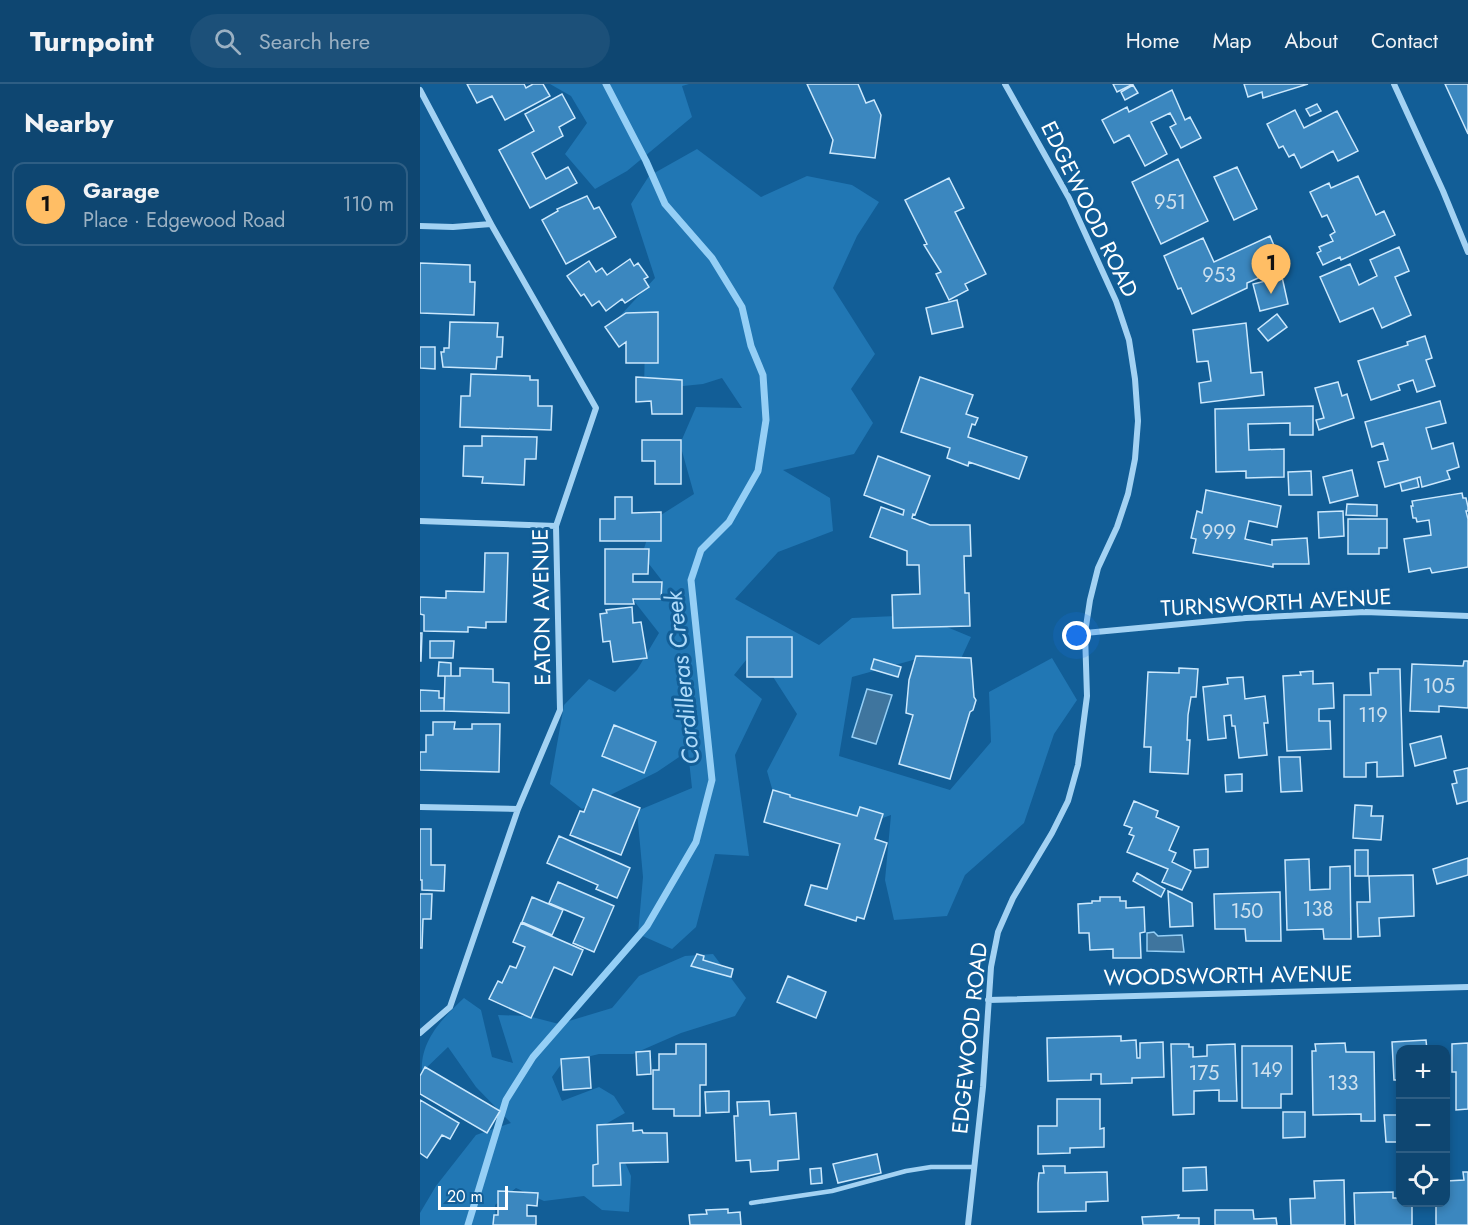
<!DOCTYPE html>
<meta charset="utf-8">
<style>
body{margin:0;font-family:Jost,sans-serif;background:#1c5079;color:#f1f3f6}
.controls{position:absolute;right:18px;bottom:18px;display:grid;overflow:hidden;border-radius:12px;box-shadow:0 3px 9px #0003}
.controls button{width:54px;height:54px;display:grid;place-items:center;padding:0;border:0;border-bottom:2px solid #2e5e84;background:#0e4671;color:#f1f3f6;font:30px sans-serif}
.scale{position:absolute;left:18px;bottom:15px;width:70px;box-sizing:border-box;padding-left:6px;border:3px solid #fff;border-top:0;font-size:16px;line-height:21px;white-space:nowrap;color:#fff;-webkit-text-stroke:4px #125e97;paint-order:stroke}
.you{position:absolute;left:657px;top:552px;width:21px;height:21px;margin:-15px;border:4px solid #fff;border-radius:50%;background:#1a73e8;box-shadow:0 0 0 9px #1a73e833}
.badge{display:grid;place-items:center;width:39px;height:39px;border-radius:50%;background:#ffbe65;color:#111;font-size:20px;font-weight:700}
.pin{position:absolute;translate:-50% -50px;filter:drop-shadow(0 2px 3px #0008)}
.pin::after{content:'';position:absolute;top:32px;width:21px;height:18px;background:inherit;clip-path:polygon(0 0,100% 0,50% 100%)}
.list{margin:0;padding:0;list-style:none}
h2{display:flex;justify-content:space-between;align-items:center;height:78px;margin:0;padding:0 24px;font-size:26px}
h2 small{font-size:20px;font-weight:400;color:#9bb1c3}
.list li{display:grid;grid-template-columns:39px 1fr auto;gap:18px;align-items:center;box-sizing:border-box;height:84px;margin:0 12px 12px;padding:0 12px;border:2px solid #2e5e84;border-radius:12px}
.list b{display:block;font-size:22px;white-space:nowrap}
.list p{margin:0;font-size:20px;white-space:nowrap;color:#9bb1c3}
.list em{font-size:20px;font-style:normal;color:#9bb1c3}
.icon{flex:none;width:33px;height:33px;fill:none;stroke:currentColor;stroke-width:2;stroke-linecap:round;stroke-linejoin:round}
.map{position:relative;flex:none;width:1048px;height:1141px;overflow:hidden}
header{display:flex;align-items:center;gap:36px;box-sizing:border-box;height:84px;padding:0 30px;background:#0e4671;border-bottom:2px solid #2e5e84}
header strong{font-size:28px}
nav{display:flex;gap:33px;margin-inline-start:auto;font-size:21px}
.search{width:420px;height:54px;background:#1c5079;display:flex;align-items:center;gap:15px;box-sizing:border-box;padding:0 21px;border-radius:33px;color:#9bb1c3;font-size:22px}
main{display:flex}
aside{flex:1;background:#0e4671}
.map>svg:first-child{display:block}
.green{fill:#2177b4}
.water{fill:#3f759e;stroke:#95cff6;stroke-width:1.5}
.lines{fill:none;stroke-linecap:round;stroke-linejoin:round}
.stream{stroke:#95cff6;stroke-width:7}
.building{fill:#3b87bf;stroke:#cbe8fd;stroke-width:1.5}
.service{stroke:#a3d2f3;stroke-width:4.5}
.minor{stroke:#a3d2f3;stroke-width:6}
.labels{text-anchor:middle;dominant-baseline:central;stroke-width:6;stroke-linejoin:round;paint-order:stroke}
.number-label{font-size:20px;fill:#cee1ef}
.street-label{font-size:22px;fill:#fff;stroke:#125e97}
.water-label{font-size:24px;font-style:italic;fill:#afdbfa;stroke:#125e97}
</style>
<header>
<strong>Turnpoint</strong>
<div class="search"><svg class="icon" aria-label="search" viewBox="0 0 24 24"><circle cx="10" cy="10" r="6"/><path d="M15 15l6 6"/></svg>Search here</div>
<nav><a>Home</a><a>Map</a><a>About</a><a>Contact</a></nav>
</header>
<main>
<aside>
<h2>Nearby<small></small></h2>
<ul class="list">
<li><span class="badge">1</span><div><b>Garage</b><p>Place · Edgewood Road</p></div><em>110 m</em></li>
</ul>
</aside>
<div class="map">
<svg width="1048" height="1141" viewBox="0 0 1048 1141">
<rect width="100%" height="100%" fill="#125e97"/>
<path class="green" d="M130,0H269L262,2L272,33L207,87L175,105L145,70L167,39L151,12Z
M277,65L341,113L387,92L432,101L459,118L437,152L413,204L455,270L431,305L453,339L434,370L363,386L410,414L413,447L358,468L315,515L399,561L432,534L498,531L551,553L538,581L493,576L432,593L419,672L530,706L571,658L569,608L632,574L657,616L634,650L604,739L545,791L527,832L474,836L465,796L471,731L409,753L361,736L347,687L377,630L335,565L314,591L342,615L315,671L329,772L295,770L276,843L252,865L218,850L223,793L217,727L272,704L268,667L237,688L162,725L130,700L144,621L169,595L195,608L217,586L239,549L214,517L243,498L222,471L233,436L274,410L260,360L276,323L322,324L302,294L283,300L224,306L225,257L199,233L235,194L211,120L229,92Z
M293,870L326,914L315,932L261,949L213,970H179L142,979L132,993L142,1017L179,1003L194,1012L205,1029L177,1045L197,1060L211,1092L209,1128L182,1126L164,1112L124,1117L96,1104L75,1121L76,1141H0V1129L16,1102L56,1051L91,1039L56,1003L28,963L2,988C0,956 23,934 44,914L61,926L72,973L93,979L78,931L108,932L139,940L192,924L219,892L265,872Z"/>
<path class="water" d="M447,605L472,611L456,660L432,653Z
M734,848L738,852L762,851L764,868L727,867V849Z"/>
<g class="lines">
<path class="stream" d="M48,1141L86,1016L113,973L227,842L276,758L292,696L271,496L281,466L309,438L338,387L346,336L343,291L331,262L322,223L292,174L245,120L226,77L186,0"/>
</g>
<path class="building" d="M47,0H104L106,4L113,0H123L130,12L85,36L72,12L57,19Z
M387,0H438L446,19L454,16L461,31L455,74L410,69L413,56Z
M693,0H713L697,8Z
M824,0H888L843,14L842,8L828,13Z
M1025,0H1048V50Z
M713,1L718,9L705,16L701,8Z
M752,6L765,36L770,33L781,54L761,64L750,43L756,40L750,29L731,38L747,70L725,82L709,51L694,59L682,36L707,23L709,28Z
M142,10L155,34L139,43L143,52L112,69L126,95L148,83L157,99L110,124L79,66L114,47L105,30Z
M897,20L901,27L890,32L886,25Z
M875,26L884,44L917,27L938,67L918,77L913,67L881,84L874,70L869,73L863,62L859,64L847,40Z
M758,75L788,137L741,160L712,98Z
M817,83L837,125L814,136L794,93Z
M938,92L956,131L964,127L975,151L921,176L920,173L903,181L897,169L901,167L899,163L913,157L910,151L915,148L907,131L902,133L890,108L909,99L911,104Z
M529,94L544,124L535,128L566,190L545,200L548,206L529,216L516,190L521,188L504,161L507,160L485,116Z
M167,112L174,125L179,123L196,153L146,180L122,136L138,127L137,125Z
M850,152L863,183L827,199V204L772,230L761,204L758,205L744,172L783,154L794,178Z
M979,163L989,187L975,193L991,231L962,244L953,224L920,238L900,193L930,180L939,201L957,192L950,176Z
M210,175L214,182L218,179L228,193L224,195L229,203L205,219L202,215L186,227L179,217L172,222L164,210L161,212L147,192L169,177L176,188L182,184L187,191Z
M0,179L50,181V198H55L54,231L0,229Z
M862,193L868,220L840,227L833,200Z
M537,216L543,243L512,250L506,224Z
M238,228V279H206V258L199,263L185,243L206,229Z
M857,230L867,243L848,257L838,245Z
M30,238L78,239L77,253H83L82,273H77L76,285L23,283L21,268H24V264H29Z
M826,239L831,289L842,288L844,311L781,319L779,299L791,297L788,277L777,278L773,246Z
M1005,252L1012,274L1006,276L1015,302L997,308L993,296L978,301L980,306L951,316L938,277L988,261L987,258Z
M0,263H15V285L0,284Z
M51,290L110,292V296H118V322H132L131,346L40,343L41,312H50Z
M216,293L262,296V330H232L231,317L216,318Z
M500,293L553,311L546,330L558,334L555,341L552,340L548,353L607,373L599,395L549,378L548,382L527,374L530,364L481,348Z
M918,298L922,312L927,310L934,334L899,346L896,336L904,334L895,304Z
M1020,317L1026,339L1006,344L1012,365L1033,359L1039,383L1027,387L1030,395L1002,403L1000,393L965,403L958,378L968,376L963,359L952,363L945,338Z
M893,322V351H870V339L828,340L829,366L864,365V393L826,394V387L796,388L795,325Z
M62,352L117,353L116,375H105L104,401L62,399L63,393L43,392L44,362H62Z
M222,356H261V400H235V377H222Z
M458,372L510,392L495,431L493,430L492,434L510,441H550L551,472H544L545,509H549L550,542L473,544L472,511L500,510L499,481H487V467L450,453L461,423L483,431L484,426L444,411Z
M932,386L938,412L910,419L903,393Z
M891,387L892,411H869L868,388Z
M997,394L999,403L982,407L980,399Z
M786,406L861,422L857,443L829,437L825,455L852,461V456L887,454L889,480H853V483L773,469L776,455L771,454L777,427L782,429Z
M1042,409L1043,414H1046L1048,423V427H1046L1048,435V483L1012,489L1010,484L989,488L984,455L1011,451L1009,436L997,438L996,434H993L991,422H993L992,417Z
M195,413H212V429L241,428V457H180V435H195Z
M927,420L957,421V432L926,431Z
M923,427L924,452L899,454L898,428Z
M928,435H967V464H959V470H928Z
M185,465H229L228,490H213V498H242L241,515H213L214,520H185Z
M65,469H88L86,538H66V544L48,543V548L4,547V531L0,530V513L26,514V507L64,508Z
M212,523L213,539L221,538L227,574L193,578L190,557L183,558L180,530L187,529L186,526Z
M0,549H2L1,577H0Z
M327,553H372V593H327Z
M10,557H34L33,574H10Z
M496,572L551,574L554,613L556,616L553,626L550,628L530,695L479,680L493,631L486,629L489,596Z
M454,575L481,583L478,593L451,585Z
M1044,577H1048V624L1019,622V628L990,627L992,580L1043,582Z
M19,578L31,579V592H18Z
M40,584L73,585V598L89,599V629L24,627L25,592H40Z
M759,584L778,585L776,613H771L768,631L767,656H770L768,690L730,688L731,663H724L728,588L759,589Z
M958,585H980L983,692L957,693V678L946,679V693H924V611H951L950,589H958Z
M893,587V600L913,599L914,624L899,625V637H910L911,665L867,667L863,592L881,591L880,588Z
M823,593L825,615L845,612L848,639H844L847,671L819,674L815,642H812L811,631L804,632L806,654L788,656L783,603L808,600L807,594Z
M0,606L19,607V614H24V627H0Z
M13,638H35L34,645H52V640H80L79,688L0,686V668H6V651H13Z
M194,641L236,658L224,689L182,672Z
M1021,652L1026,674L995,682L990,660Z
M859,673H880L882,707L861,708Z
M1048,684V717L1037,720L1032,700L1037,699L1034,687Z
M822,690V707L806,708L805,691Z
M173,705L220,724L201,771L150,751L160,727L164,728Z
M353,706L370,711V713L437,732L440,723L463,730L455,755L467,759L444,835L437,833L436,837L385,821L391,801L407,805L420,760L344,738Z
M714,717L738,727L736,733L759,743L749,766L756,769L752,778L771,787L762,806L742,798L748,785L707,768L714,752L709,750L712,744L704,741Z
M935,721L952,722L951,732H963L961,756L933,754Z
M0,745H11V781H25L24,807L2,806V796H0Z
M139,752L210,784L197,814L176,805L178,801L127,779Z
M788,765V783L775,784L774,766Z
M935,766H948V792H935Z
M1048,774V791L1017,800L1013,785Z
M889,775L890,806L910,805V783L930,782L931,855H904L903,845L867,846L865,776Z
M717,789L745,805L741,813L713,797Z
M993,791L994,832L959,834L960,852L938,853L937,818H950L949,792Z
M138,798L194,822L174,868L153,859L164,834L129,819Z
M748,807L772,819L773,842L750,843Z
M860,808L861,857H826L825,845H795L794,810Z
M0,810H12L11,835H3L2,864H0Z
M112,813L143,826L132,851L102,838Z
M680,813H700V817H706V824L724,823L725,848L720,849L721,874H693V865L670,866L669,849H659L658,820L672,819V817H680Z
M101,839L163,866L152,891L134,883L111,934L69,915L78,897L82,899L90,882L96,884L105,863L93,858Z
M277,870L284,872L283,876L313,885L311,893L271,882Z
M368,892L406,908L396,934L357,918Z
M701,952V957L716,956L717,974H720V959L743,958L744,993L712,994V999L681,1000V990H671V996L628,997L627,954Z
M1006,956L1007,966H980V996H974L972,958Z
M925,959L926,968H954L955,1037H941V1030L893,1031L892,967H896L895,960Z
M1048,959V1025L1036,1026V988H1032V960Z
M256,960H286V1001H280V1032H254V1025H233V986H239V970H256Z
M751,960H769V963H773V973L787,972V961L815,960L817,1017H799V1006L774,1007V1030L753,1031Z
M822,962H872V1010H861V1024H822Z
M230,967L231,990L217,991L216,968Z
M169,973L171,1004L143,1006L141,975Z
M5,983L80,1027L67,1049L0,1010V992Z
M309,1007V1028L286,1029L285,1008Z
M637,1015H680V1045L684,1044V1063L650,1064V1069L618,1070V1042H637Z
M0,1016L39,1039L30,1055L22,1051L7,1074L0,1069Z
M349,1017L350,1031L376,1029L379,1075L358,1077V1086L331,1088L330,1076L316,1077L314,1032H318L317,1018Z
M863,1028H885V1053L863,1054Z
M964,1031H980V1058H966Z
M213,1039V1047L222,1046L223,1049H247L248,1078L200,1079L201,1101L173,1102V1081L178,1080L177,1041Z
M457,1070L461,1089L418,1099L413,1080Z
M623,1082H645V1089L687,1088L688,1117L666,1118V1127L618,1128V1099L619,1089H624Z
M786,1083L787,1106L763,1107V1084Z
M401,1084L402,1099L391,1100L390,1085Z
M1043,1088H1048V1141H1016V1118H1026V1097L1044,1096Z
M924,1096L925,1141H871L870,1115L895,1114L894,1097Z
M78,1107L118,1109L117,1122L107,1121V1132H116V1141H73L74,1131H78Z
M973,1108V1114H980V1118H992V1141H935L934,1109Z
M308,1125V1129L320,1128L321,1141H270L269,1131L287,1130L286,1126Z
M795,1126H833L834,1135L856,1134L857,1141H795Z
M759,1131L758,1134H779V1141H723L722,1133Z"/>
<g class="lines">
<path class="service" d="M331,1119L412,1107L486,1087L511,1083H554"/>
<path class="minor" d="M974,0L1023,107L1048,168
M0,6L71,140L176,324L136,442L140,626L98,725L30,923L0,949
M0,142L33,143L71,140
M0,437L136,442
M665,549L826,534L945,528L1048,532
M0,723L98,725
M568,916L1048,903
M548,1141L563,1003L571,883L578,848L593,814L632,749L648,717L658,681L667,612L665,549L670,516L678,484L697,443L708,410L715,375L718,337L715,295L709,256L696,217L649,114L585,0"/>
</g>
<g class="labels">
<g class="number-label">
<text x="750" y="118">951</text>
<text x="799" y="191">953</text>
<text x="799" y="448">999</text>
<text x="1019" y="602">105</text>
<text x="953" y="631">119</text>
<text x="898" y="825">138</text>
<text x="827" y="827">150</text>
<text x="847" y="986">149</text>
<text x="784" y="989">175</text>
<text x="923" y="999">133</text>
</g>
<g class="street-label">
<text transform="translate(670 125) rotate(64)">EDGEWOOD ROAD</text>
<text transform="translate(856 518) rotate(-3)">TURNSWORTH AVENUE</text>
<text transform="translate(121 523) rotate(-91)">EATON AVENUE</text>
<text transform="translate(808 891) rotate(-1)">WOODSWORTH AVENUE</text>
<text transform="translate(549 954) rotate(-84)">EDGEWOOD ROAD</text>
</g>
<g class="water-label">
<text transform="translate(262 594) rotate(-96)">Cordilleras Creek</text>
</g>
</g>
</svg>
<div class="controls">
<button>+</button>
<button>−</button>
<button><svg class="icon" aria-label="locate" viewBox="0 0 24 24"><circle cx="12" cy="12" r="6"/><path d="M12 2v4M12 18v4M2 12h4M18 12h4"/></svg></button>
</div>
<div class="scale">20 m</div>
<div class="you"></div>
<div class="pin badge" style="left:851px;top:210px">1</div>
</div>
</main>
